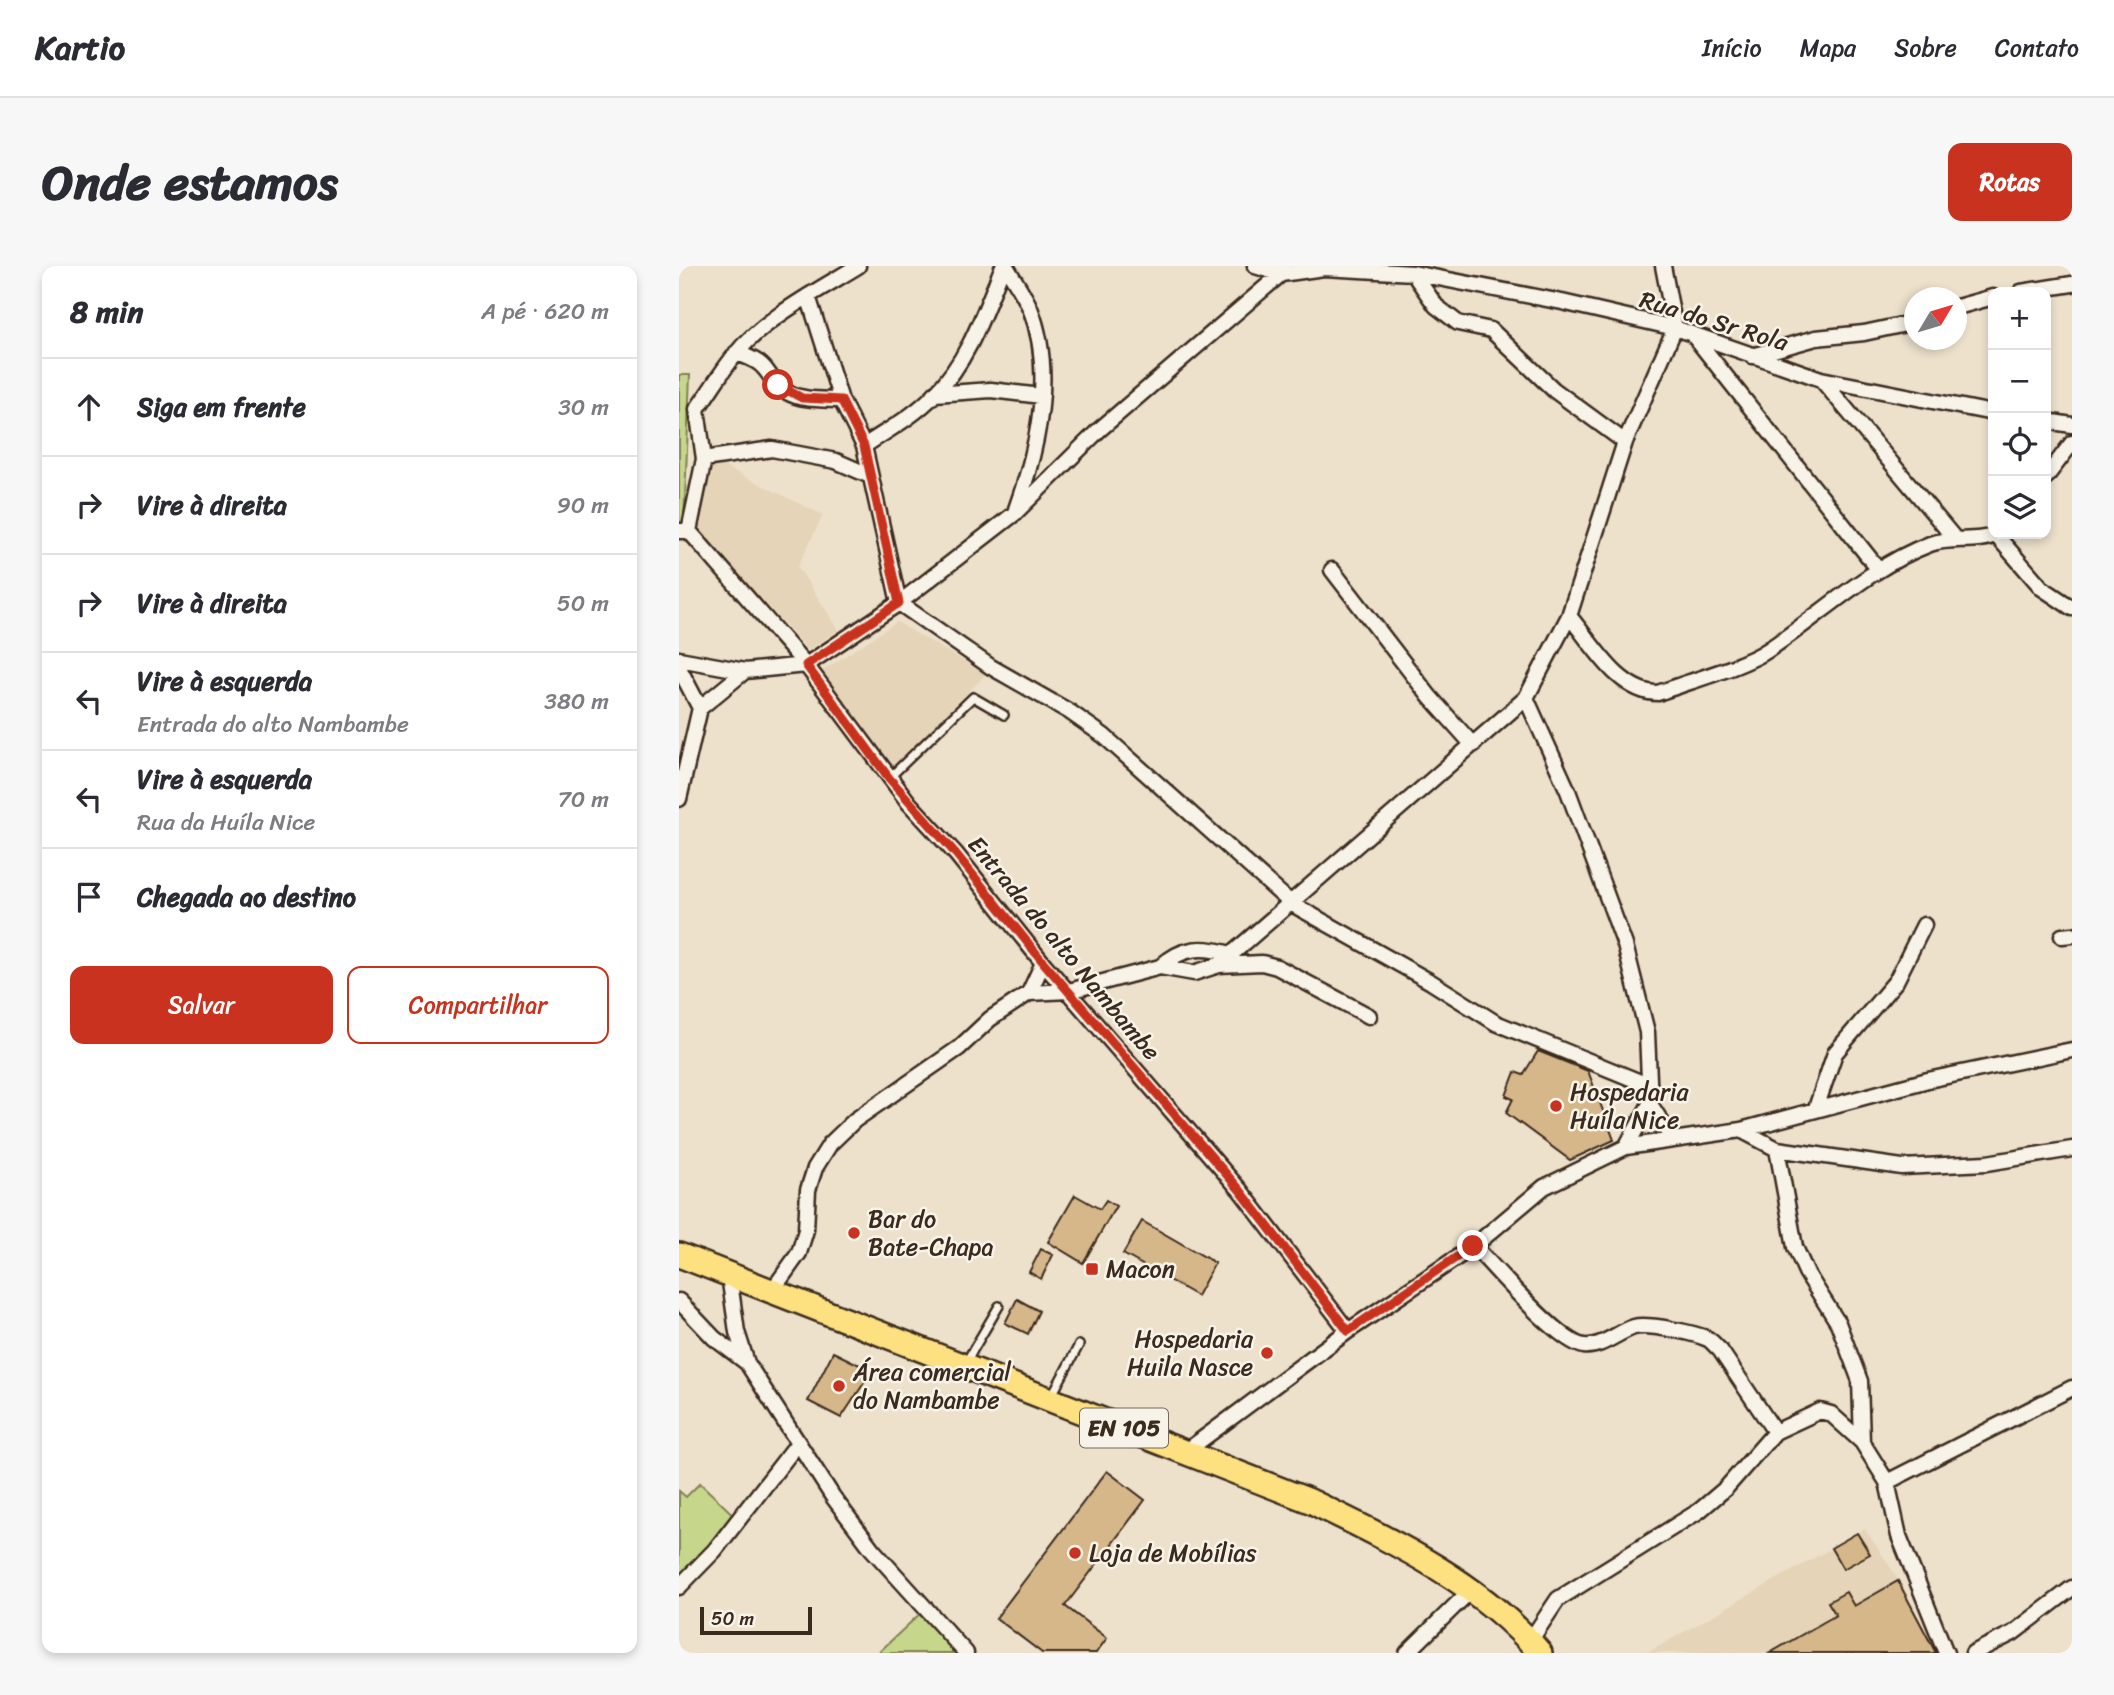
<!DOCTYPE html>
<html lang="pt">
<meta charset="utf-8">
<style>
body{margin:0;font-family:Sriracha,sans-serif;background:#f7f7f7;color:#2b2b33}
.controls{position:absolute;right:21px;top:21px;display:grid;overflow:hidden;border-radius:14px;box-shadow:0 4px 10px #0003}
.controls button{width:63px;height:63px;display:grid;place-items:center;padding:0;border:0;border-bottom:2px solid #e1e1e2;background:#fff;color:#2b2b33;font:35px sans-serif}
.compass{position:absolute;left:1225px;top:21px;width:63px;height:63px;border-radius:50%;background:#fff;box-shadow:0 4px 10px #0003;rotate:52deg}
.scale{position:absolute;left:21px;bottom:18px;width:112px;box-sizing:border-box;padding-left:7px;border:4px solid #3b2a1e;border-top:0;font-size:19px;line-height:24px;white-space:nowrap;color:#3b2a1e;-webkit-text-stroke:5px #f7f3e8;paint-order:stroke}
.stop{position:absolute;width:21px;height:21px;margin:-16px;border:5px solid #c8321e;border-radius:50%;background:#fff}
.stop.end{background:#c8321e;border-color:#fff;box-shadow:0 2px 7px #0008}
.list{margin:0;padding:0;list-style:none}
h2{display:flex;justify-content:space-between;align-items:center;height:91px;margin:0;padding:0 28px;font-size:30px}
h2 small{font-size:23px;font-weight:400;color:#7c7c81}
.list li{display:grid;grid-template-columns:46px 1fr auto;gap:21px;align-items:center;box-sizing:border-box;height:98px;padding:0 28px;border-top:2px solid #e1e1e2}
.list b{display:block;font-size:26px;white-space:nowrap}
.list p{margin:0;font-size:23px;white-space:nowrap;color:#7c7c81}
.list em{font-size:23px;font-style:normal;color:#7c7c81}
.actions{display:flex;gap:14px;padding:21px 28px}
.actions a{flex:1;padding:16px 0;border:2px solid #c8321e;border-radius:14px;text-align:center;font-size:24px;color:#c8321e}
.actions .main{background:#c8321e;color:#fff}
.icon{flex:none;width:38px;height:38px;fill:none;stroke:currentColor;stroke-width:2;stroke-linecap:round;stroke-linejoin:round}
.map{position:relative;flex:none;width:1393px;height:1387px;overflow:hidden;border-radius:14px}
header{display:flex;align-items:center;gap:42px;box-sizing:border-box;height:98px;padding:0 35px;background:#fff;border-bottom:2px solid #e1e1e2}
header strong{font-size:33px}
nav{display:flex;gap:38px;margin-inline-start:auto;font-size:24px}
.intro{display:flex;align-items:center;justify-content:space-between;box-sizing:border-box;height:168px;padding:0 42px}
h1{margin:0;font-size:49px}
.button{padding:18px 32px;border-radius:14px;background:#c8321e;color:#fff;font-size:24px;font-weight:700}
main{display:flex;gap:42px;padding:0 42px}
aside{flex:1;background:#fff;border-radius:14px;box-shadow:0 4px 10px #0003}
.map>svg:first-child{display:block}
.built{fill:#e6d4b8}
.green{fill:#c6d78b;stroke:#808054;stroke-width:2}
.building{fill:#d5b789;stroke:#3b2a1e;stroke-width:2}
.lines{fill:none;stroke-linecap:round;stroke-linejoin:round}
.service-casing{stroke:#3b2a1e;stroke-width:12}
.minor-casing{stroke:#3b2a1e;stroke-width:19}
.primary-casing{stroke:#3b2a1e;stroke-width:28}
.service{stroke:#f7f3e8;stroke-width:7}
.minor{stroke:#f7f3e8;stroke-width:14}
.primary{stroke:#fde080;stroke-width:23}
.route{stroke:#c8321e;stroke-width:9}
.poi-dot{fill:#c8321e;stroke:#f7f3e8;stroke-width:2.5}
.labels{text-anchor:middle;dominant-baseline:central;stroke-width:5;stroke-linejoin:round;paint-order:stroke}
.shield{fill:#f7f3e8;stroke:#73665b;stroke-width:2}
.shield-label{font-size:23px;font-weight:bold;fill:#3b2a1e}
.street-label{font-size:24px;fill:#3b2a1e;stroke:#f7f3e8}
.poi-label{font-size:24px;fill:#3b2a1e;stroke:#f7f3e8;text-anchor:start}
</style>
<header>
<strong>Kartio</strong>
<nav><a>Início</a><a>Mapa</a><a>Sobre</a><a>Contato</a></nav>
</header>
<div class="intro"><h1>Onde estamos</h1><a class="button">Rotas</a></div>
<main>
<aside>
<h2>8 min<small>A pé · 620 m</small></h2>
<ul class="list">
<li><svg class="icon" aria-label="ahead" viewBox="0 0 24 24"><path d="M12 20V5M6 11l6-6 6 6"/></svg><div><b>Siga em frente</b></div><em>30 m</em></li>
<li><svg class="icon" aria-label="right" viewBox="0 0 24 24"><path d="M7 20v-9h11M14 6l5 5-5 5"/></svg><div><b>Vire à direita</b></div><em>90 m</em></li>
<li><svg class="icon" aria-label="right" viewBox="0 0 24 24"><path d="M7 20v-9h11M14 6l5 5-5 5"/></svg><div><b>Vire à direita</b></div><em>50 m</em></li>
<li><svg class="icon" aria-label="left" viewBox="0 0 24 24"><path d="M17 20v-9H6M10 6l-5 5 5 5"/></svg><div><b>Vire à esquerda</b><p>Entrada do alto Nambambe</p></div><em>380 m</em></li>
<li><svg class="icon" aria-label="left" viewBox="0 0 24 24"><path d="M17 20v-9H6M10 6l-5 5 5 5"/></svg><div><b>Vire à esquerda</b><p>Rua da Huíla Nice</p></div><em>70 m</em></li>
<li><svg class="icon" aria-label="arrive" viewBox="0 0 24 24"><path d="M6 21V4h12l-3 4 3 4H6"/></svg><div><b>Chegada ao destino</b></div></li>
</ul>
<div class="actions"><a class="main">Salvar</a><a>Compartilhar</a></div>
</aside>
<div class="map">
<svg width="1393" height="1387" viewBox="0 0 1393 1387">
<rect width="100%" height="100%" fill="#ede1cc"/>
<filter id="ink" filterUnits="userSpaceOnUse"><feTurbulence type="fractalNoise" baseFrequency=".0143" numOctaves="2"/><feDisplacementMap in="SourceGraphic" scale="14" xChannelSelector="R" yChannelSelector="G"/><feConvolveMatrix kernelMatrix="1 2 1 2 8 2 1 2 1" color-interpolation-filters="sRGB"/></filter>
<g filter="url(#ink)">
<path class="built" d="M34,195L144,249L119,301L160,364L129,384L19,263Z
M218,356L307,408L214,502L143,405Z
M1186,1263L1214,1305L1260,1387H968Z"/>
<path class="green" d="M0,109H11L5,257H0Z
M21,1217L64,1258L0,1329V1225L7,1231Z
M246,1343L287,1387H199Z"/>
<path class="building" d="M859,785L909,805L935,874L891,894L827,847L834,833L827,830L836,806L844,809Z
M396,929L421,943L427,934L437,940L404,997L369,976Z
M463,955L536,997L518,1030L444,988Z
M362,983L374,989L362,1013L350,1006Z
M338,1033L360,1045L349,1068L326,1057Z
M154,1086L193,1105L162,1152L129,1135Z
M428,1205L466,1234L386,1340L428,1372L417,1387H363L317,1352Z
M1178,1267L1191,1288L1164,1303L1152,1282Z
M1219,1315L1257,1387H1091L1157,1349L1149,1336L1167,1326L1175,1340Z"/>
<g class="lines">
<g class="service-casing">
<path id="service" d="M210,512L294,431L325,449
M287,1096L320,1040
M372,1131L400,1079"/>
</g>
<g class="minor-casing">
<path id="minor" d="M327,0C335,14 345,28 351,42C376,105 359,182 337,243
M576,0L602,8L645,2L734,7L883,36L996,62L1142,113L1314,147
M734,7L757,40L779,57L812,64L875,124L946,176
M1342,26L1393,18
M129,30L162,134L185,180L220,337L312,401L391,446L425,470L613,638L752,716L817,757L971,820
M1278,41L1314,31
M1014,69L1200,304
M57,87C95,98 83,110 108,126C123,135 145,133 162,134
M1073,90L1137,72L1185,67L1236,56
M1142,113L1276,273
M256,128L312,124L362,130
M1367,155L1393,159
M185,180C209,164 235,150 255,129C290,94 306,44 324,0
M25,193L93,183L157,195L189,209
M1367,211L1393,177
M0,265H10L25,193L18,143C31,125 42,106 56,89C84,53 140,24 179,0
M10,265L127,399L230,537L277,588L364,697L561,924L669,1065
M1317,269L1363,322L1393,342
M653,304L751,431L794,479
M890,350C914,378 940,427 979,427C1008,416 1066,400 1089,384C1142,349 1190,301 1251,278C1273,270 1297,278 1319,268
M0,393L66,405L127,399L220,337L335,248L420,164L602,8L605,1
M0,402L21,442
M847,432L889,525L946,679L968,766L971,838L947,881
M0,533L21,442L66,405
M1383,670L1393,669
M540,699L583,697L598,701L690,750
M481,701C504,680 523,680 552,688
M350,727L364,697
M971,838L994,874
M1137,842L1156,787L1217,715L1245,659
M1062,864L1098,883L1223,901L1308,897L1393,883
M1098,883L1116,981L1127,1006L1159,1057L1181,1115L1183,1176
M795,980C815,1001 880,1077 905,1080C922,1082 939,1066 955,1061C968,1057 1016,1067 1029,1073C1033,1075 1037,1081 1041,1084L1096,1166
M93,1025L120,987L127,964L129,924L136,902L151,878L176,854L280,782L311,753L350,727L390,725L481,701L515,707L540,699L847,432L890,350L946,176L996,62L984,0
M0,1035L35,1072L68,1097L58,1066L50,1009
M68,1097L154,1231L193,1283L287,1387
M506,1186L669,1065L795,980L865,921L947,881L1062,864L1249,814L1393,784
M1208,1216L1393,1122
M0,1321L36,1284L119,1177
M851,1375L879,1333L1020,1245L1047,1222L1096,1166L1141,1145L1152,1148L1183,1176L1208,1216L1220,1270L1267,1387
M728,1387L792,1324
M1294,1387L1334,1367L1393,1322"/>
</g>
<g class="primary-casing">
<path id="primary" d="M0,989L631,1235C713,1275 801,1316 861,1387"/>
</g>
<use href="#service" class="service"/>
<use href="#minor" class="minor"/>
<use href="#primary" class="primary"/>
</g>
</g>
<g class="lines" filter="url(#ink)">
<path class="route" d="M99,119L123,132L162,134L185,180L220,337L127,399L210,512L277,588L365,697L561,924L669,1065L794,980"/>
</g>
<g class="poi-dot">
<circle cx="877" cy="840" r="7"/>
<circle cx="175" cy="967" r="7"/>
<rect x="406" y="996" width="14" height="14" rx="3.5"/>
<circle cx="588" cy="1087" r="7"/>
<circle cx="160" cy="1120" r="7"/>
<circle cx="396" cy="1287" r="7"/>
</g>
<g class="labels">
<rect class="shield" x="401" y="1142.5" width="88" height="39" rx="5"/>
<g class="shield-label">
<text x="445" y="1162">EN 105</text>
</g>
<g class="street-label">
<text transform="translate(1035 55) rotate(17)">Rua do Sr Rola</text>
<text transform="translate(385 682) rotate(50)">Entrada do alto Nambambe</text>
</g>
<g class="poi-label">
<text x="891" y="826">Hospedaria<tspan x="891" dy="28">Huíla Nice</tspan></text>
<text x="189" y="953">Bar do<tspan x="189" dy="28">Bate-Chapa</tspan></text>
<text x="427" y="1003">Macon</text>
<text x="574" y="1073" text-anchor="end">Hospedaria<tspan x="574" dy="28">Huila Nasce</tspan></text>
<text x="174" y="1106">Área comercial<tspan x="174" dy="28">do Nambambe</tspan></text>
<text x="410" y="1287">Loja de Mobílias</text>
</g>
</g>
</svg>
<div class="controls">
<button>+</button>
<button>−</button>
<button><svg class="icon" aria-label="locate" viewBox="0 0 24 24"><circle cx="12" cy="12" r="6"/><path d="M12 2v4M12 18v4M2 12h4M18 12h4"/></svg></button>
<button><svg class="icon" aria-label="layers" viewBox="0 0 24 24"><path d="M12 4l9 5-9 5-9-5zM3 14l9 5 9-5"/></svg></button>
</div>
<svg class="compass" viewBox="-18 -18 36 36"><path d="M0-13l5 13h-10z" fill="#e53935"/><path d="M0 13l5-13h-10z" fill="#7c7c81"/></svg>
<div class="scale">50 m</div>
<div class="stop" style="left:99px;top:119px"></div>
<div class="stop end" style="left:794px;top:980px"></div>
</div>
</main>
